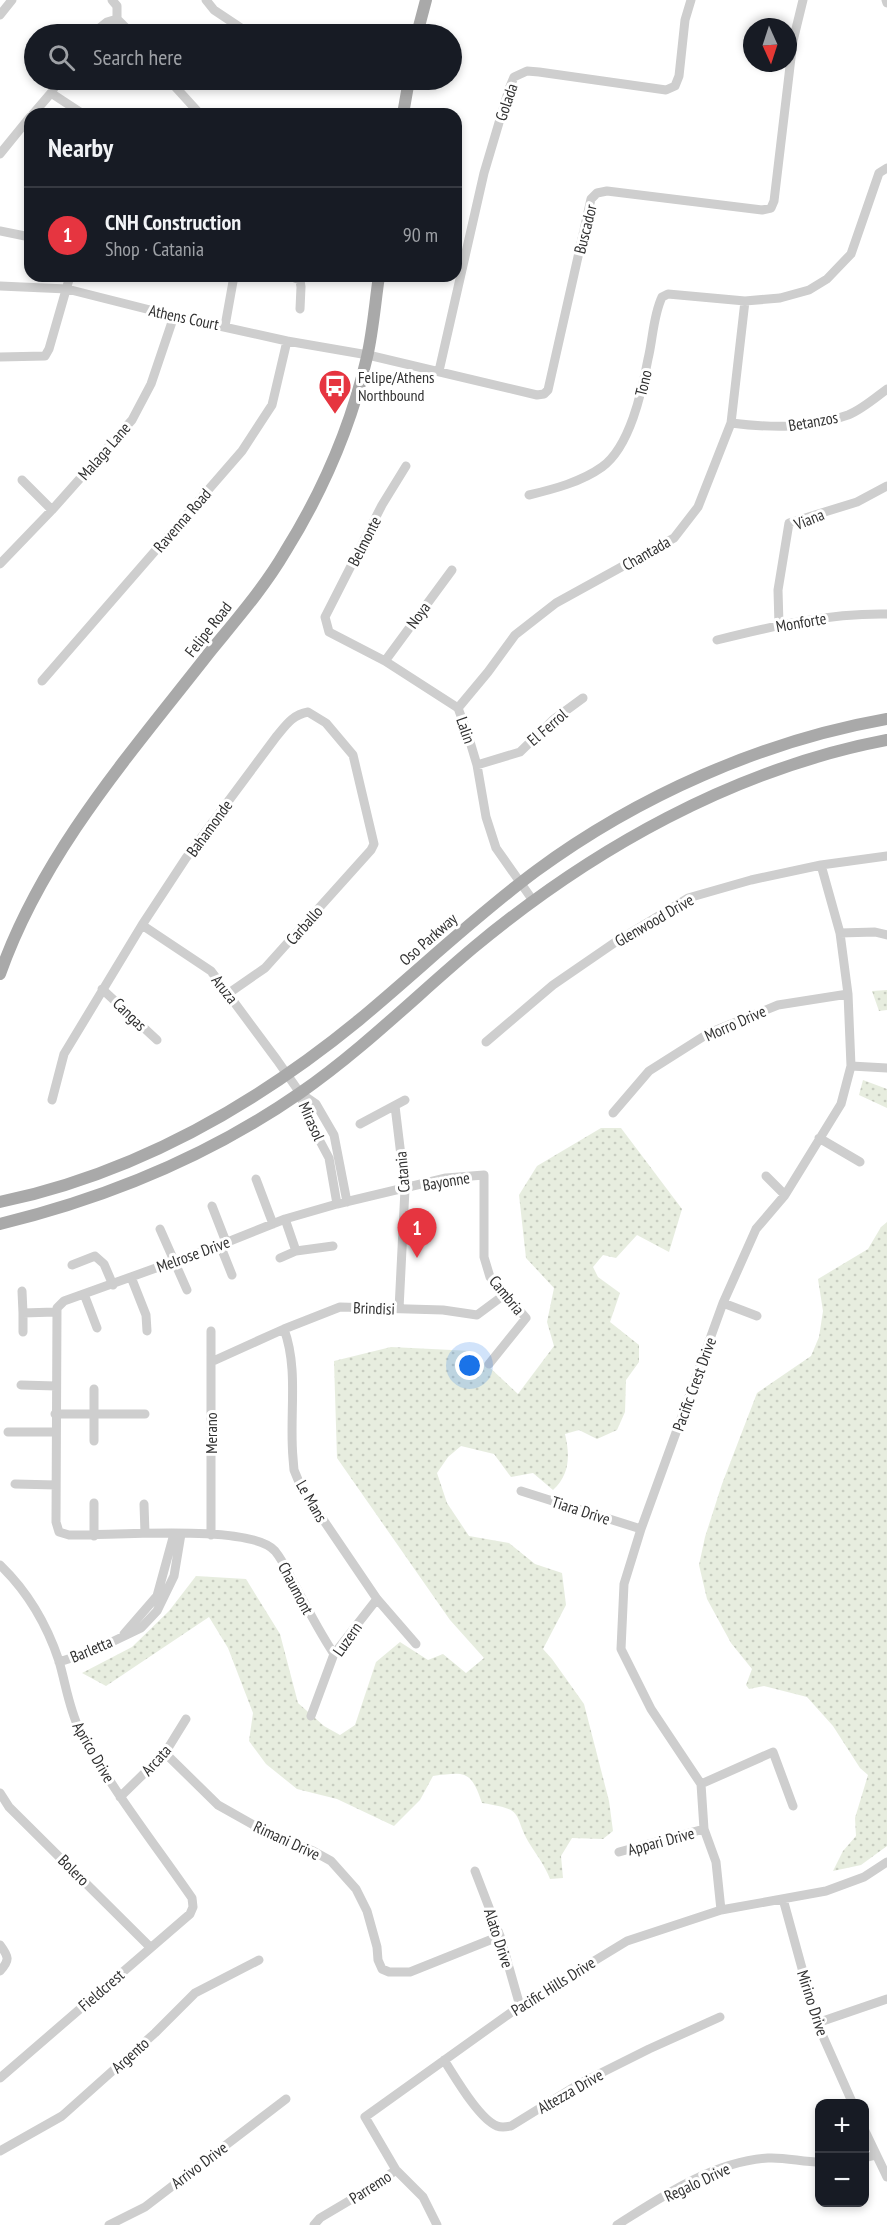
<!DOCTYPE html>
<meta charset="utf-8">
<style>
body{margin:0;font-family:"PT Sans Narrow",sans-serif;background:#20242c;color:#f1f3f6}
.controls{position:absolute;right:18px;bottom:18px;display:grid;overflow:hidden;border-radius:12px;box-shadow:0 3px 9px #0003}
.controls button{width:54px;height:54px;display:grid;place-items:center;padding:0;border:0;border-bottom:2px solid #363941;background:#171b24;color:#f1f3f6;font:30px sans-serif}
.compass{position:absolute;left:743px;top:18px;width:54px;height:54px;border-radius:50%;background:#171b24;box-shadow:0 3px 9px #0003;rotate:177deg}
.you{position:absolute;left:470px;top:1366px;width:21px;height:21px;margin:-15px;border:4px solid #fff;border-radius:50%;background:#1a73e8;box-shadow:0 0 0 9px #1a73e833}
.badge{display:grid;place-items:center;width:39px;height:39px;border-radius:50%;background:#e63540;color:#fff;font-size:20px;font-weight:700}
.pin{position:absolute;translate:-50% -50px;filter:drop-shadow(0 2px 3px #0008)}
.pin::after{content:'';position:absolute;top:32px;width:21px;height:18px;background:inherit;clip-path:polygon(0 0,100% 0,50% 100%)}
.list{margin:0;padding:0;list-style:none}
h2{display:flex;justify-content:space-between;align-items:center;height:78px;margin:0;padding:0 24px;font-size:26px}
h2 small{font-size:20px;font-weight:400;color:#9ea1a6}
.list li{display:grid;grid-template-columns:39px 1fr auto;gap:18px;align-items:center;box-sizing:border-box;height:96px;padding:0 24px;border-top:2px solid #363941}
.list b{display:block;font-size:22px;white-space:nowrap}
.list p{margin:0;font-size:20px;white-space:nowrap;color:#9ea1a6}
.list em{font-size:20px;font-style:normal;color:#9ea1a6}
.icon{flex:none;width:33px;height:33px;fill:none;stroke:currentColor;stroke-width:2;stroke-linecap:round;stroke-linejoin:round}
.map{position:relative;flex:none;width:887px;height:2225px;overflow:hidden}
.search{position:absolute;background:#171b24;box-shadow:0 3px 9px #0003;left:24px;top:24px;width:438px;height:66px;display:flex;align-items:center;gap:15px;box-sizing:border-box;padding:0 21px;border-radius:33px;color:#9ea1a6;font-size:22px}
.panel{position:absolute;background:#171b24;box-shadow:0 3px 9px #0003;left:24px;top:108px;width:438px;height:174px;border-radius:18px}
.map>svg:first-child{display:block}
.grass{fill:url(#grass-dots)}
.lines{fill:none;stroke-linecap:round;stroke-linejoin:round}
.minor{stroke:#cecece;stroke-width:9}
.major{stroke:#a9a9a9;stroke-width:12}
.labels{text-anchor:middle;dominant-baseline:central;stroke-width:6;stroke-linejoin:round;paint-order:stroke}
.street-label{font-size:16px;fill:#313131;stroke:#fff}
.poi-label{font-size:16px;fill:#313131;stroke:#fff;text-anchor:start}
</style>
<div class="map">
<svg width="887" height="2225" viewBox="0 0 887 2225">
<defs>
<pattern id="grass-dots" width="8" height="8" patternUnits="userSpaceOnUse" patternTransform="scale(1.5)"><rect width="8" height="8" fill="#e7eddf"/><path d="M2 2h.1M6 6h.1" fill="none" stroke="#c7ccc0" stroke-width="1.8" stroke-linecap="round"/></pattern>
</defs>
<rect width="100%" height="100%" fill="#fff"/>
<path class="grass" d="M887,990V1010L879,1011L872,991Z
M863,1080L887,1089V1108L859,1095Z
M601,1128H621L682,1209L669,1252L637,1235L616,1258L603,1255L593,1267L598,1277L620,1293L610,1322L639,1345V1362L626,1380L625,1412L617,1430L597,1439L579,1430L565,1434C570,1455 570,1475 553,1490L533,1473L511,1477L494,1454L461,1446L448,1457L437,1473L447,1503L469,1536L509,1543L535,1564L562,1573L566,1605L543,1649L552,1659L584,1704L609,1801L613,1831L603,1839L572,1838L561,1856L563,1878L550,1879C545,1866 538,1857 531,1846C511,1814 528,1810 482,1803C471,1770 465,1772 433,1776L420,1800L394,1826L337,1799L297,1789L266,1764L249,1741L253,1713L228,1648L209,1617L106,1686L82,1673L132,1647L169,1611L196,1576L246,1579L280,1634L298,1703L324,1726L340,1735L355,1725L376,1662L400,1642L428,1660L443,1654L466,1673L484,1658L450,1620L337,1458L334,1361L391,1347L472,1351L518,1394L554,1346L547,1322L554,1288L526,1258L519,1195L537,1166Z
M887,1222V1846L861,1865L833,1871L843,1851L856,1836L855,1818L868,1775L860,1768L833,1726L807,1697L764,1686L749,1689L746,1685L752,1669L731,1643L707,1599L699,1565L705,1537L722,1484L757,1393L811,1356L819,1337L823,1311L818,1279L868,1249L881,1227Z"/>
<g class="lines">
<path class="minor" d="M112,0L117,6V19
M206,0L214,10L247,32
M886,0L887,3
M0,15L12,0
M117,19L132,34
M92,34L107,22L117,19
M169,80L200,114
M51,93L83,114
M33,114L51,93L59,80
M0,154L30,117
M0,231L30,237
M269,276H288
M290,276L300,280L301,287L300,309
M0,286L67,289L174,316L287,341L368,355L537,395L544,394L548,390L591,199L597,193L607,191L762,210L771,208L774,201L793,41L803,0
M225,326L234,276
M0,357L45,356L49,349L70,276
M439,371L484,173L509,89L514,77L527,71L539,72L666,90L675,86L679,76L685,20L691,0
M731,423C771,428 809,429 848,415C861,410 875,398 887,389
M406,466L382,505L325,617L329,632L385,661L458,708L468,735L477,765L486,817L496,848L534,902
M22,480L52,510
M529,495C554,489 581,482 602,467C630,447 642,391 648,359C653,339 653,316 662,297L668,294L745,301L780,298L809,290L827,279L851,254L879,173L887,168
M0,564L52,510L132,420L151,384L174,316
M779,625L778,590L789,523L857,502L887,486
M717,640C773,626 829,613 887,614
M385,661L452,570
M42,681L242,451L272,405L287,341
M458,708L488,672L515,635L556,603L674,538L698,507L731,423L745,301
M477,765L520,752L553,720L583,698
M142,925L211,971L277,1060L300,1093L306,1115L329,1158L337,1204
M840,933L875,932L887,935
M102,989L157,1040
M486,1042L553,985L617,941L688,898L751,880L821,865L887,856
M851,1066L887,1068
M300,1093L316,1104L334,1135L347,1202
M52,1100L64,1054L142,925L186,858L276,737C286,725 292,715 308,712L326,723L353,755L374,844L371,850L265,968L229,993
M395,1106L405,1189L399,1309
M613,1113L649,1071L709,1033L778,1005L848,994
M360,1124L405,1100
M819,1138L860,1162
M766,1176L785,1195
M256,1179L273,1224
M212,1206L226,1242
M285,1219L296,1251L333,1246
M160,1229L187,1290
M220,1245L232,1275
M280,1258L296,1251
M72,1265L95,1256L104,1264L113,1285
M131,1277L146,1315L147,1331
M22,1291L23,1313
M84,1294L97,1328
M723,1303L757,1316
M284,1329C299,1370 289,1415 293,1458L294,1470L301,1487L377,1599L416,1644
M23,1332V1313L55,1312
M211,1362L284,1329L340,1307L443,1310L477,1315L504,1295
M21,1385L56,1386
M94,1389V1441
M55,1414H145
M8,1432H56
M15,1484L56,1485
M521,1491L641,1529
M94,1503V1536
M144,1504L145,1533
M211,1535V1331
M0,1565C27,1591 47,1625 59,1661C66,1685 69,1709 80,1731C112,1790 154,1843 192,1898L193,1907L190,1914L0,2078
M124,1634L157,1596L174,1534
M334,1654C320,1633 308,1610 296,1587C289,1575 284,1562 275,1551C251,1523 109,1536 69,1535L59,1532L56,1522L57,1308L64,1301L220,1245L285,1219L337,1204L446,1178L484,1175V1257L490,1277L526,1318L489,1364
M59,1662L93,1651L141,1628L157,1611L174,1576L181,1534
M311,1716L334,1654L377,1599
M165,1753L218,1805L266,1832L313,1851L331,1861L356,1889L367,1911L377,1947L378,1960L382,1969L389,1972H410L500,1936
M701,1784L773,1752L793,1806
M0,1793L9,1807L150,1947
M120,1797L165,1753L186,1719
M619,1852L704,1829
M475,1871L500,1936L520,2006
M783,1899L817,2023L853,2104
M721,1910L716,1862L704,1829L701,1784L651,1709L621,1649L624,1584L641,1529L723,1303L756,1229L785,1195L841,1104L851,1066L848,994L840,933L821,865
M0,1945C9,1957 10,1960 0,1971
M817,2023L887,1999
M444,2060C455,2077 479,2119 497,2126C502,2128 506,2127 511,2126L579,2084L649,2049L720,2017
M864,2129L887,2177
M0,2151L62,2116L155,2033L195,1993L259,1960
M864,2158L876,2155
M109,2225L145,2207L286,2099
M314,2225L320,2218L369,2189L396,2170
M437,2225L423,2197L396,2170L365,2117L520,2006L627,1941L721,1910L826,1891L864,1877L887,1862
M617,2225C663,2196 712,2162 768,2158C785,2157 803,2162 820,2162"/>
<path class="major" d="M417,34L426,0
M403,114L409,80
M0,974C43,852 131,753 209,653C235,621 264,588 285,552C323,491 351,426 367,357C373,331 375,303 379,276
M0,1202C133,1174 254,1106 359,1020C418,971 474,917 536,871C638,796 762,741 887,719
M0,1224C107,1198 209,1156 300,1093C362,1050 416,996 473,948C592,849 734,769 887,740"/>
</g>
<defs>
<g id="bus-pin" transform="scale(1.725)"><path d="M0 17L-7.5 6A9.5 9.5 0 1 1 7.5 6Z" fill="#e63540" stroke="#fff"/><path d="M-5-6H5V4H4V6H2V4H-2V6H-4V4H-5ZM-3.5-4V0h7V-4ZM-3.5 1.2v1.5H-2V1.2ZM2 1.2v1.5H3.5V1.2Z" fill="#fff"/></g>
</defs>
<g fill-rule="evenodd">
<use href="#bus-pin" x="335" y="386"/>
</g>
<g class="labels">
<g class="street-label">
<text transform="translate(506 102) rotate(-71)">Golada</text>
<text transform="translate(585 229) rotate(-76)">Buscador</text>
<text transform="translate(184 317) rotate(12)">Athens Court</text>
<text transform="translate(643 383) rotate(-76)">Tono</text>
<text transform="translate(813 421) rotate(-10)">Betanzos</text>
<text transform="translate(104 451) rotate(-49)">Malaga Lane</text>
<text transform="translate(809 519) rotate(-22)">Viana</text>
<text transform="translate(182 520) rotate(-49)">Ravenna Road</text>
<text transform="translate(364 541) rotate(-63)">Belmonte</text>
<text transform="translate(646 553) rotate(-30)">Chantada</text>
<text transform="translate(418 615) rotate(-54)">Noya</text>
<text transform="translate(801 622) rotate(-10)">Monforte</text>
<text transform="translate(208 629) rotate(-52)">Felipe Road</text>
<text transform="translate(547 727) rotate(-41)">El Ferrol</text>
<text transform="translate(466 730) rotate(71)">Lalin</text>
<text transform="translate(209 828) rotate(-54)">Bahamonde</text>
<text transform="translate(654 920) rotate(-30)">Glenwood Drive</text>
<text transform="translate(304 925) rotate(-48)">Carballo</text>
<text transform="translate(428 939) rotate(-41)">Oso Parkway</text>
<text transform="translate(225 989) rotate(52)">Aruza</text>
<text transform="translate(130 1014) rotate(44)">Cangas</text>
<text transform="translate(735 1023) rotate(-24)">Morro Drive</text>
<text transform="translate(312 1121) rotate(66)">Mirasol</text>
<text transform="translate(402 1172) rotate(-95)">Catania</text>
<text transform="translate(446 1181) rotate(-10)">Bayonne</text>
<text transform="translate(193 1254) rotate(-20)">Melrose Drive</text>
<text transform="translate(507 1295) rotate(51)">Cambria</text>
<text transform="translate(374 1308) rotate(2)">Brindisi</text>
<text transform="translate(694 1384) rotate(-70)">Pacific Crest Drive</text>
<text transform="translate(211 1433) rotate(-90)">Merano</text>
<text transform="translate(312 1501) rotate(60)">Le Mans</text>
<text transform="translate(581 1510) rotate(18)">Tiara Drive</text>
<text transform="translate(296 1588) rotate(62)">Chaumont</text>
<text transform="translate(347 1639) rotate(-55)">Luzern</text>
<text transform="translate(91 1649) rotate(-23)">Barletta</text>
<text transform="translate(94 1752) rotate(60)">Aprico Drive</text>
<text transform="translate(156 1760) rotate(-48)">Arcata</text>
<text transform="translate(287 1840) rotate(25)">Rimani Drive</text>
<text transform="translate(661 1841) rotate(-15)">Appari Drive</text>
<text transform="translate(74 1870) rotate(45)">Bolero</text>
<text transform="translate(499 1938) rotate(72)">Alato Drive</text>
<text transform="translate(553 1986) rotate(-32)">Pacific Hills Drive</text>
<text transform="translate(101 1990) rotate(-41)">Fieldcrest</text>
<text transform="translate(813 2003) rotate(72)">Mirino Drive</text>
<text transform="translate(130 2055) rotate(-42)">Argento</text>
<text transform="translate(570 2091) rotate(-30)">Altezza Drive</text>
<text transform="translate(199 2165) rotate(-37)">Arrivo Drive</text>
<text transform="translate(697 2182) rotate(-25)">Regalo Drive</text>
<text transform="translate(370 2187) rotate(-33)">Parremo</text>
</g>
<g class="poi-label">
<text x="358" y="377">Felipe/Athens<tspan x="358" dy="18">Northbound</tspan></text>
</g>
</g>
</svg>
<div class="controls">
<button>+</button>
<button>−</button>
</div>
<svg class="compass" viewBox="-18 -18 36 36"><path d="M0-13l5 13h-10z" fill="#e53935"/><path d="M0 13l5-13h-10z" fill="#9ea1a6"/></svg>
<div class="you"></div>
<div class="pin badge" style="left:417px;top:1258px">1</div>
<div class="search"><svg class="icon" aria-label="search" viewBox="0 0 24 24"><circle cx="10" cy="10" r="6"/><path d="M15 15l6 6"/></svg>Search here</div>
<section class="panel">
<h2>Nearby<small></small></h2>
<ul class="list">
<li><span class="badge">1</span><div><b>CNH Construction</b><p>Shop · Catania</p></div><em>90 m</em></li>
</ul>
</section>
</div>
